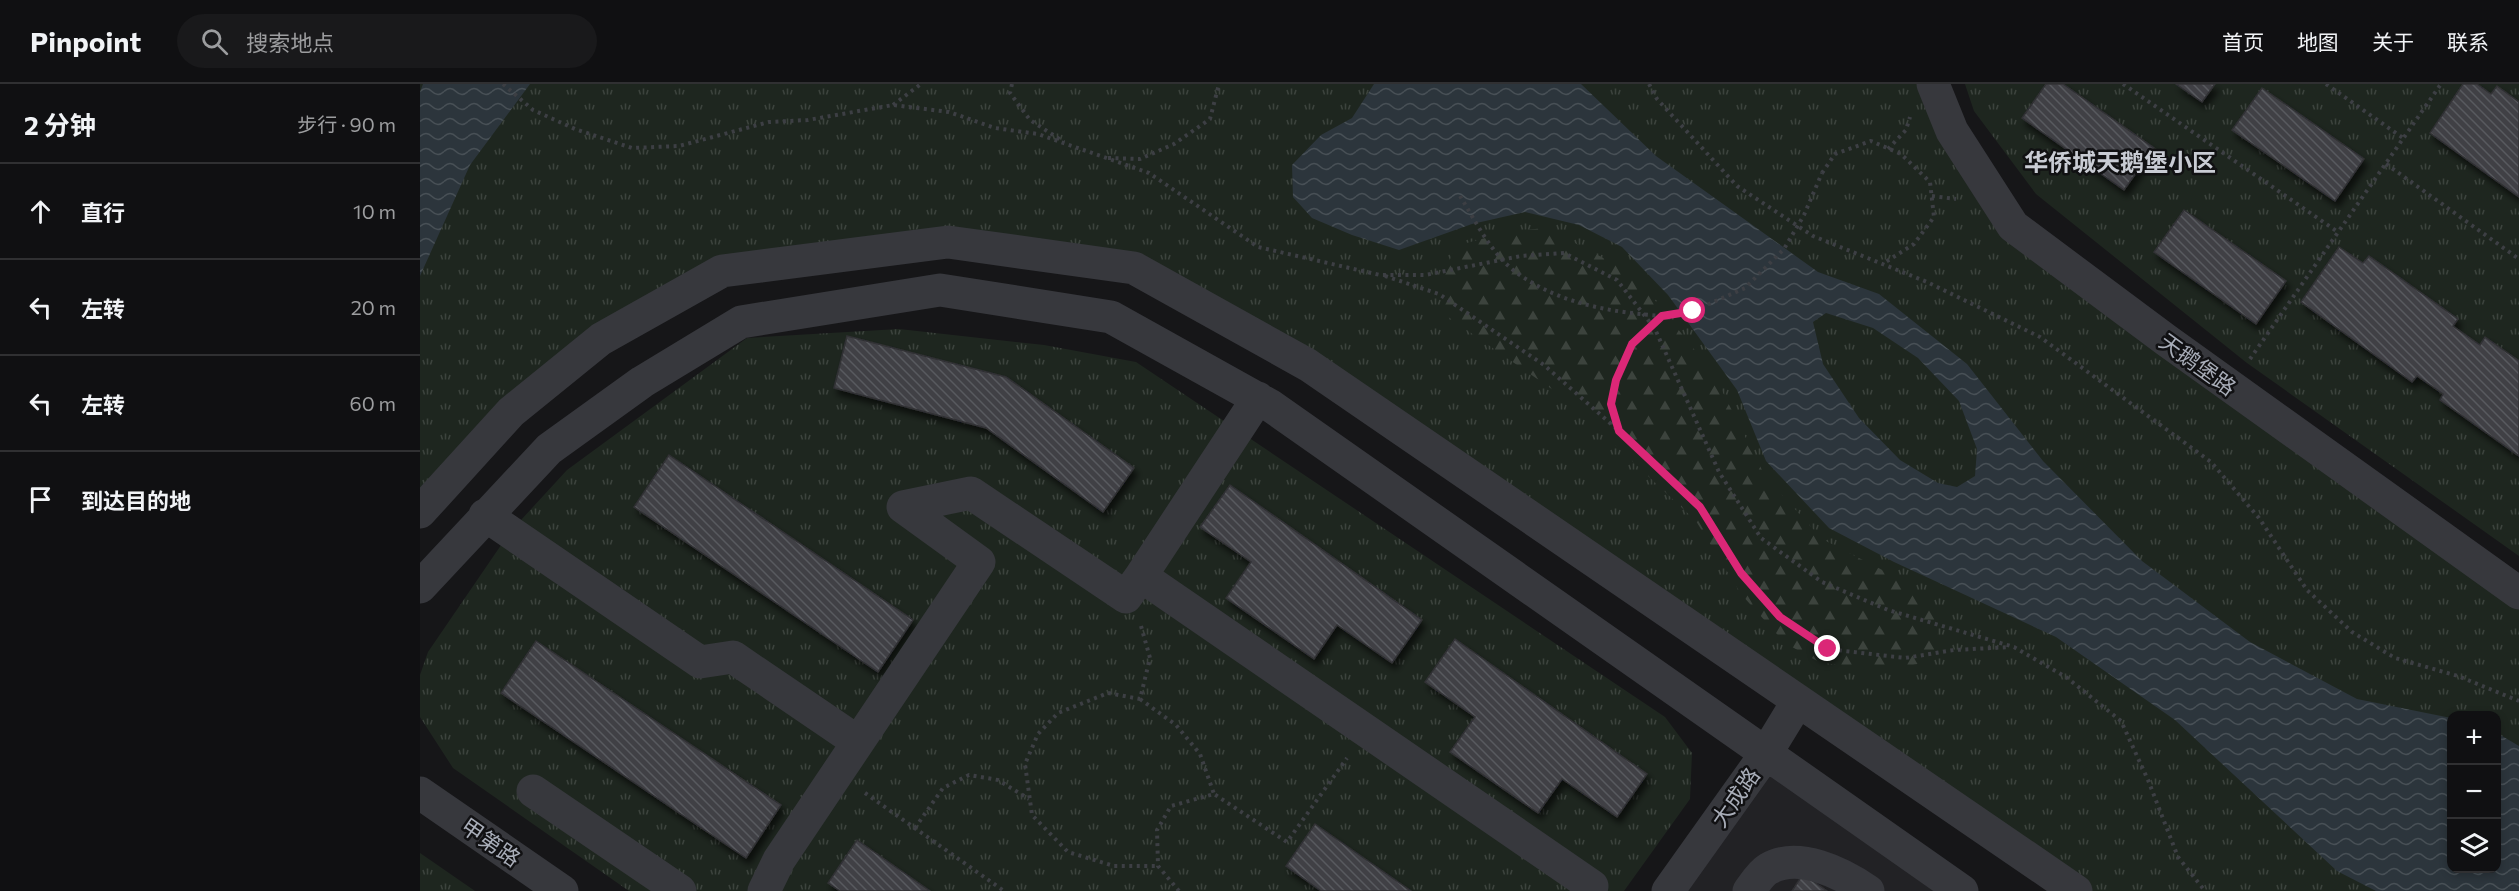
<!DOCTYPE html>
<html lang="zh">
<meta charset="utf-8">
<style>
body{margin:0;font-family:Commissioner,"Noto Sans SC",sans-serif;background:#19191b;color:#f1f3f6}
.controls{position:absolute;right:18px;bottom:18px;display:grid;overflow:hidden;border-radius:12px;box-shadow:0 3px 9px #0003}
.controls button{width:54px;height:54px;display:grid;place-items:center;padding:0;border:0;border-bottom:2px solid #303032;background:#101012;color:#f1f3f6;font:30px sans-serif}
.stop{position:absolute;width:18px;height:18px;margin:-14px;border:4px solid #db2777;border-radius:50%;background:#fff}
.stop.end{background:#db2777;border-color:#fff;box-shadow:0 2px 6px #0008}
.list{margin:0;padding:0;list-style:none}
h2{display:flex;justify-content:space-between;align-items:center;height:78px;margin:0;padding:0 24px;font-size:26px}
h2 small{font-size:20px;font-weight:400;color:#9c9d9f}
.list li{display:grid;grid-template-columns:39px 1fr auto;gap:18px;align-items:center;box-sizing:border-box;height:96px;padding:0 24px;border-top:2px solid #303032}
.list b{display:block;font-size:22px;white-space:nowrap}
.list em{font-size:20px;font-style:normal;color:#9c9d9f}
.icon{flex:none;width:33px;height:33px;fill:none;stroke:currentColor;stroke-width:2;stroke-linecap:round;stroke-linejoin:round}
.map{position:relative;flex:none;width:2099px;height:807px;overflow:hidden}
header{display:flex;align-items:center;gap:36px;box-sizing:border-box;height:84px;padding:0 30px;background:#101012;border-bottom:2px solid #303032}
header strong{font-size:28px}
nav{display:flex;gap:33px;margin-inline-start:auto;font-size:21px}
.search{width:420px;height:54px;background:#19191b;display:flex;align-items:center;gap:15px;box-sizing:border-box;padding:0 21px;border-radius:33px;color:#9c9d9f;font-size:22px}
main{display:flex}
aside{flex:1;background:#101012}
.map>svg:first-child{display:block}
.built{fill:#222225}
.grass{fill:url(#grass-tufts);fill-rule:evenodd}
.forest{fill:url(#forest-firs)}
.water{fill:url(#water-waves);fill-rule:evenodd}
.building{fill:url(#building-back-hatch);stroke:#303034;stroke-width:1.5;filter:url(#shadow)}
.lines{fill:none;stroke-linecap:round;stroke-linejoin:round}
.path{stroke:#3d3f44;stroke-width:4;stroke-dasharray:3 4.5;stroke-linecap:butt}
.minor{stroke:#37383d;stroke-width:33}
.path-bridge{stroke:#3d3f44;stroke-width:4;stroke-dasharray:3 4.5;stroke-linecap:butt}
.route{stroke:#db2777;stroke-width:8}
.labels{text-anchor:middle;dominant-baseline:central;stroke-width:5;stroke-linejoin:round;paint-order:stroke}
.street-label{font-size:22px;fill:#a8adb8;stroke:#111113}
.neighbourhood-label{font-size:24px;font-weight:bold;fill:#c9ccd4;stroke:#111113}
</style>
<header>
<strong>Pinpoint</strong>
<div class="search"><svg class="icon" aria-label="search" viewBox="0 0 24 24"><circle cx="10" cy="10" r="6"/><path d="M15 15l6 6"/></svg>搜索地点</div>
<nav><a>首页</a><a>地图</a><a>关于</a><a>联系</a></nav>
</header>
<main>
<aside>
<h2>2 分钟<small>步行 · 90 m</small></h2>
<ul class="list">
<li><svg class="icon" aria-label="ahead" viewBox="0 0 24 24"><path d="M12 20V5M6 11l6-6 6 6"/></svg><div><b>直行</b></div><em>10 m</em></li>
<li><svg class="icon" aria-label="left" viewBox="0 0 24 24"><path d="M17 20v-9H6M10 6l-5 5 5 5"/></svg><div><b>左转</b></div><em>20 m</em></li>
<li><svg class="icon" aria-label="left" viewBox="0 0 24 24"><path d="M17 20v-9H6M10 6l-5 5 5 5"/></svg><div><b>左转</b></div><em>60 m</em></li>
<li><svg class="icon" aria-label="arrive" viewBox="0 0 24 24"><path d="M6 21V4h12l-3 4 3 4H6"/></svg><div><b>到达目的地</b></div></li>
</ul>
</aside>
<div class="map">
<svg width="2099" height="807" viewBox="0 0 2099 807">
<defs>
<pattern id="grass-tufts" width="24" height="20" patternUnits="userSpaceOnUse" patternTransform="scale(1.5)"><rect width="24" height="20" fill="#1e261f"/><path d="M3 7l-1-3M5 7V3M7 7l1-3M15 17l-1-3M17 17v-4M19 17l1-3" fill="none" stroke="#3c433d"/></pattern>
<pattern id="forest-firs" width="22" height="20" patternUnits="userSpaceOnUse" patternTransform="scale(1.5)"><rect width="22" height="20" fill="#1e261f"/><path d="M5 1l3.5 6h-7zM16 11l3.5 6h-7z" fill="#3c433d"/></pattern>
<pattern id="water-waves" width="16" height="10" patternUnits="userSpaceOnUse" patternTransform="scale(1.5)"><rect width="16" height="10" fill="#2c353c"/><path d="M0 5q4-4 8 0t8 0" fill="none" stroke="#485056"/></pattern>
<pattern id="building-back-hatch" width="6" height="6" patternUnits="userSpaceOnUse" patternTransform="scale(1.5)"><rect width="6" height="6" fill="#404145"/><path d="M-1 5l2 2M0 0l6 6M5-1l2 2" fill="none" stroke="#595a5e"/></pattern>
<filter id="shadow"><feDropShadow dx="3.5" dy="6" stdDeviation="3" flood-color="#0009"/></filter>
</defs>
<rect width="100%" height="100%" fill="#161618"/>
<path class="built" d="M1345,671L1542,807H1248Z"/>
<path class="grass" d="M0,0H1513L1593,142L2099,509V807H1656L714,184L528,158L302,187L181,255L0,428ZM2032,632H2076V784H2032Z
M1545,0H2099V472L1827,279L1616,110L1554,27Z
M479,245L624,261L716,278L1245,633L1272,669L1270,715L1204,807H209L33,684L0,633V591L8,568L90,448L147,386L327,254Z
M0,769L55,807H0Z"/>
<path class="forest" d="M1126,144L1214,190L1293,289L1345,392L1402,455L1474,492L1518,527L1517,554L1512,577L1459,588L1399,578L1365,559L1321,510L1276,437L1146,315L1021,228L1023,194L1035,162L1092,147Z"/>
<path class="water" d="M3,0H110L50,81L0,192V8Z
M954,0H1161L1236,72L1398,188L1459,210L1547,280L1623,377L1722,477L1830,558L1937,615L2031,634L2032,784H2076L2077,649L2099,662V807H1956L1917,787L1755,636L1636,553L1474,478L1409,444L1346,377L1317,306L1248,211L1202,163L1159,141L1105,128L1052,140L979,166L932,151L892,134L873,113L872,81L901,51L932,34ZM1406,229L1453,244L1498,274L1539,317L1557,365L1555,392L1537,403L1518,399L1480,376L1439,334L1403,280L1393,238Z"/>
<path class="building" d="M1626,0H1643L1734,64L1704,106L1602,34Z
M1756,0H1795L1782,18Z
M2043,0H2057L2071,10L2077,2L2099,18V113L2010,49Z
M1842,4L1944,75L1915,117L1812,46Z
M1764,126L1866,197L1836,240L1734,168Z
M1919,163L1943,179L1949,172L2038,235L2033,242L2060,261L2065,253L2099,277V372L2020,316L2023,310L1997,292L1992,298L1881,218Z
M427,252L586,293L714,384L683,428L566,344L414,304Z
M249,371L493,536L458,588L214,423Z
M810,401L1002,536L972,579L917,541L894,575L806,514L831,478L780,443Z
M1035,555L1227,690L1197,733L1142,695L1118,729L1030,668L1055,633L1005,598Z
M116,557L361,721L326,774L81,609Z
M895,740L991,807H901L866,782Z
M437,756L510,807H420L408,799Z
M1383,790L1407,807H1372Z"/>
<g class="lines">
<path class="path" d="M83,0L113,26L155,45L212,64L259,62L349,38L388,36L473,21L529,28L575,44L618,50L729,89L838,163L960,191H1005L1101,172L1144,169L1197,196L1235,245L1299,388L1341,454L1402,498L1468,526L1594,563L1646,593L1701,637L1728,696L1758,773L1785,807
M592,0L590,9L610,36L644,58
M1229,0L1237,15L1317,102L1393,152L1507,198L1620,253L1791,378L1839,434L1887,506L1932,548L1975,574L2038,592L2099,617
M1703,0L1918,148
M1906,0L1983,54
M473,21L501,0
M1468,65L1486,46L1490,33
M688,74L720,75L754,60L790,35L799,0
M1966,80L2099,175
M1402,89L1415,70L1451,57L1481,70L1510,98L1514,133L1494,160L1464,179
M1512,112L1536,115
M965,192L1019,210L1124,281L1232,376L1280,423L1321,490L1360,533L1408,565L1485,574L1534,566L1590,563
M1830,275L2021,0
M1195,295L1191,320L1198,347
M721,542L730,574L720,615L688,609L638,629L618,650L605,680L612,731L648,768L694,782H738
M720,615L756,641L780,670L794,710
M445,709L584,807
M495,744L523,704L549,691L578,696L609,715
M759,807L738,782L737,746L751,722L794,710L867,758L927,674"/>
<path class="minor" d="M1513,0L1532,47L1593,142L1746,256L2099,509
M838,314L721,492L1172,802L1168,807
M0,428L91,328L181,255L302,187L528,158L714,184L888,281L1656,807
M65,431L280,578L313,573L438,658
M0,503L129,365L222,298L321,238L520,206L691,233L851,322L1542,807
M113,707L260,807
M0,709L142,807
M344,807L359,776L559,478L483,423L551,409L706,513L721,492
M1248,807L1345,671L1378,617
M1329,807C1334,800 1341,789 1348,785C1378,767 1422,789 1448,807"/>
<path class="path-bridge" d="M1040,112C1056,138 1072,171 1097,189C1140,220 1191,228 1241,232
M1195,295L1212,260L1242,232L1273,227L1325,204L1364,165L1384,131L1402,89"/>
</g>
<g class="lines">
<path class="route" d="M1273,227L1242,232L1212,260L1196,296L1191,320L1199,347L1280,423L1321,489L1360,533L1408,565"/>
</g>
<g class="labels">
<g class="street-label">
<text transform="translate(1778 280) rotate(36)">天鹅堡路</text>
<text transform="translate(1315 713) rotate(-55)">大成路</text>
<text transform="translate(71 758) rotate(35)">甲第路</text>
</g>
<g class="neighbourhood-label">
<text x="1700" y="77">华侨城天鹅堡小区</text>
</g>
</g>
</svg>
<div class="controls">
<button>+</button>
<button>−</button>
<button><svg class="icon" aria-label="layers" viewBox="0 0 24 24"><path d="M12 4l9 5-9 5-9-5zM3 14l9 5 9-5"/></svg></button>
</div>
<div class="stop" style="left:1273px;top:227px"></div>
<div class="stop end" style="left:1408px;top:565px"></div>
</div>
</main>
